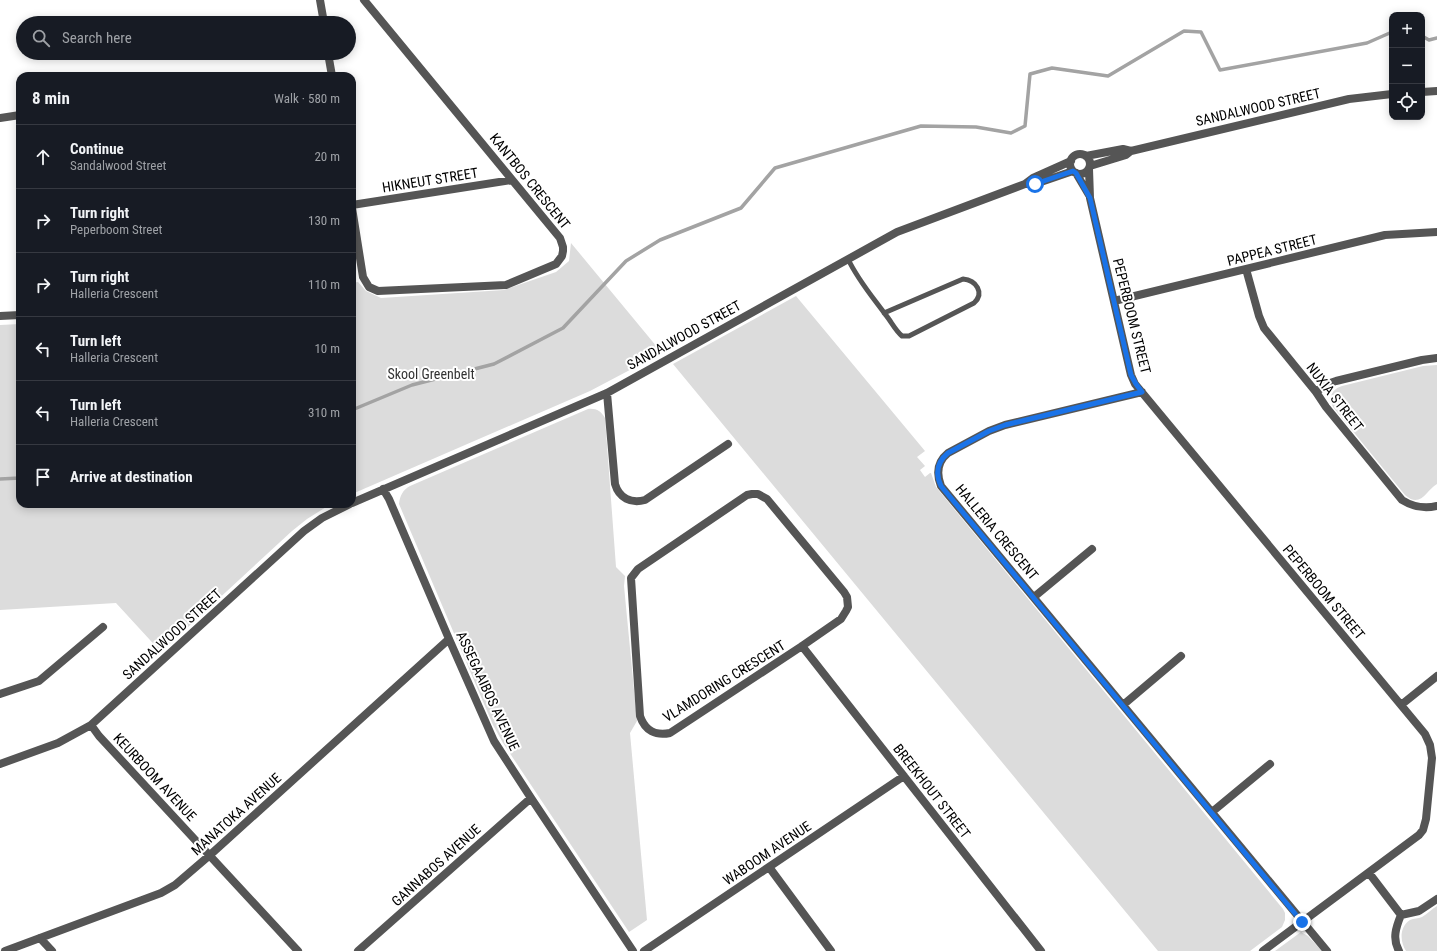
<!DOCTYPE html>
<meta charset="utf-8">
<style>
body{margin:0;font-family:"Roboto Condensed",sans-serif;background:#242831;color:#f1f3f6}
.controls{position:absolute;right:12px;top:12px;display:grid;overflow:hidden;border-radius:8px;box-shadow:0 2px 10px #0003}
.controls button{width:36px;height:36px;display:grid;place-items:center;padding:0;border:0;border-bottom:1px solid #363941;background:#171b24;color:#f1f3f6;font:20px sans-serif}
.stop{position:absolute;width:12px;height:12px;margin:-9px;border:3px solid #1a73e8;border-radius:50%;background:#fff}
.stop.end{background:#1a73e8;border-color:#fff;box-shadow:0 1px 4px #0008}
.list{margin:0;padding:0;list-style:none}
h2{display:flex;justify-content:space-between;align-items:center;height:52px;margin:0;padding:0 16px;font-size:17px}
h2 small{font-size:13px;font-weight:400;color:#9ea1a6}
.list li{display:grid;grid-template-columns:26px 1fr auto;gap:12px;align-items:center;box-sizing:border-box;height:64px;padding:0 16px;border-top:1px solid #363941}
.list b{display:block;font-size:15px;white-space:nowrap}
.list p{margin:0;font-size:13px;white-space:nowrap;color:#9ea1a6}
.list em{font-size:13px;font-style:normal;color:#9ea1a6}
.icon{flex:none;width:22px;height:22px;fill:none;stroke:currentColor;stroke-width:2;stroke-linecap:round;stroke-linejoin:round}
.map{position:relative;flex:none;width:1437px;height:951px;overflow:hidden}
.search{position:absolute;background:#171b24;box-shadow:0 2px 10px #0003;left:16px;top:16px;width:340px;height:44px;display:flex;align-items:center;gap:10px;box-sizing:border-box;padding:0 14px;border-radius:22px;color:#9ea1a6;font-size:15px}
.panel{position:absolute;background:#171b24;box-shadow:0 2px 10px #0003;left:16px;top:72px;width:340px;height:436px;border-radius:12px}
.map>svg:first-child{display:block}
.green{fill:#dcdcdc}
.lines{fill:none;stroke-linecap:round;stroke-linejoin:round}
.stream{stroke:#a3a3a3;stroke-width:3.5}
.service{stroke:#555;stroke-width:5}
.minor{stroke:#555;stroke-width:8}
.route{stroke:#1a73e8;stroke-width:5}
.labels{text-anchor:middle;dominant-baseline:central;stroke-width:4;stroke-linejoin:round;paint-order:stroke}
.street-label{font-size:14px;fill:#000;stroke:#fff}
.park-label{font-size:14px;fill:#333;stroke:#fff}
</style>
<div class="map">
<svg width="1437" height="951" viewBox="0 0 1437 951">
<rect width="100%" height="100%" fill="#fff"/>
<path class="green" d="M571,243L662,353L590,391L352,494V283L358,282L366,291L381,298L504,290L556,272L569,261Z
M796,296L925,451L917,457L925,466L920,470L925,477L930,473H931L936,487L1283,909L1285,913V920L1282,927L1250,951H1158L673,364Z
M20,324V504H331L307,519L292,531L161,652L116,603L0,610V325Z
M1437,365V484C1426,490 1421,509 1405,495L1333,407C1328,397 1332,389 1342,386L1423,366Z
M588,409C596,408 601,411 605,418L616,567L625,576L624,586L637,721L630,733L647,920L629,932L503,743L493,725L399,504C400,495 403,490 410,486Z
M1437,906V951H1406C1400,942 1399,927 1410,920C1414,918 1418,919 1422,917C1427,914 1432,909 1437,906Z
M1301,932L1308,936L1322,951H1275Z"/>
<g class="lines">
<path class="stream" d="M1422,36L1429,40L1437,38
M352,410L412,385L494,364L563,328L626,261L660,240L741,208L775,168L921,126L976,127L1011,133L1025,126L1030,74L1052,68L1108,76L1184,31L1201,32L1220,70L1367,43L1392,32
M0,479L20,478"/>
<path class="service" d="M848,259C858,280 871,295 885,314C891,321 895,330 902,336H909L974,303C985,293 976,280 963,279L884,313"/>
<path class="minor" d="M320,0L324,23
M328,53L332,76
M1422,92L1437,91
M0,118L20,115
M1070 164a10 10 0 1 1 20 0a10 10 0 1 1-20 0Z
M1086,156L1123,149L1131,151L1349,99L1392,94
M1090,166L1126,155L1131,151
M1089,169L1090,198L1131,375L1135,384L1425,734L1430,745L1432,758L1426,819L1423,830L1419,835L1263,951
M1076,173L1089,195
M1025,184H1035L1073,171
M352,205L512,180
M352,208L363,277L369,287L378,291L506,285L556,264L562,256L563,251V247L560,238L364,0
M1246,269L1259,316L1264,328L1316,392L1326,407L1402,500C1413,507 1424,509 1437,506
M1114,301L1385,235L1437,232
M0,316L20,315
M1142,392L1005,425L989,431L948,453C937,462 936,473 941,486L1327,951
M1316,392L1327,384L1336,381L1422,360L1437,358
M607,393L615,484C619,498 631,504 645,500L728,444
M383,489L389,499L449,639L494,741L531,798L633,951
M752,494H758L767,499L844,592L847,597L848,607L846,611L841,619L802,646L670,733C656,736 645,731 640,716L631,578L638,569L747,495Z
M352,503L607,393L897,232L1025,184L1033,178L1071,161
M1034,597L1092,549
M802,646L1041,951
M0,694L39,681L103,627
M1123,705L1181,656
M1401,705L1437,676
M91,725L99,736L298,951
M0,764L58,743L91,725L304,531L322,518L350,504
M1212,812L1270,764
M769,867L831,951
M1369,873L1401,915C1396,927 1392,939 1399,951
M1401,915L1419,911L1437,899
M40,938L52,951
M5,951L161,893L175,885L210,855L449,639
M358,951L531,798
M644,951L904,776"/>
</g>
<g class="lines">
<path class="route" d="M1035,184L1073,171L1076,173L1090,198L1131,375L1136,384L1142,392L1005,425L989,431L948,453C937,462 935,473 941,486L1302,922"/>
</g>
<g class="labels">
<g class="street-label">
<text transform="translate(1258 107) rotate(-13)">SANDALWOOD STREET</text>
<text transform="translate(430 180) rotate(-9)">HIKNEUT STREET</text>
<text transform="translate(530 181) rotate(51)">KANTBOS CRESCENT</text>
<text transform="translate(1272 250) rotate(-14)">PAPPEA STREET</text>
<text transform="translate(1132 316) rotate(76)">PEPERBOOM STREET</text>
<text transform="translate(684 335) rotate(-29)">SANDALWOOD STREET</text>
<text transform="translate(1335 397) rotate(52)">NUXIA STREET</text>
<text transform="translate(997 532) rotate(50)">HALLERIA CRESCENT</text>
<text transform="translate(1324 592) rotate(50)">PEPERBOOM STREET</text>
<text transform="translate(172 634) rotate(-42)">SANDALWOOD STREET</text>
<text transform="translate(724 681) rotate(-32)">VLAMDORING CRESCENT</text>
<text transform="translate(488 691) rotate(65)">ASSEGAAIBOS AVENUE</text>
<text transform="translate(155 777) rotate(47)">KEURBOOM AVENUE</text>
<text transform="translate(932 791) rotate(52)">BREEKHOUT STREET</text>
<text transform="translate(236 814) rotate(-42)">MANATOKA AVENUE</text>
<text transform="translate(767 853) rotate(-34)">WABOOM AVENUE</text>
<text transform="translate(436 865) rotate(-42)">GANNABOS AVENUE</text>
</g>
<g class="park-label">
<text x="431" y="374">Skool Greenbelt</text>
</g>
</g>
</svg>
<div class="controls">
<button>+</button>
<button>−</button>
<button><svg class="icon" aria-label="locate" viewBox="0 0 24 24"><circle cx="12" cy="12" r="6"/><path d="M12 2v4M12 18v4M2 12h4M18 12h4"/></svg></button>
</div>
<div class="stop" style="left:1035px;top:184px"></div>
<div class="stop end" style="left:1302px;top:922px"></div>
<div class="search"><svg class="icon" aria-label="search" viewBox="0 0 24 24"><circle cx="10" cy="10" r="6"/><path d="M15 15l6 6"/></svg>Search here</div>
<section class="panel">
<h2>8 min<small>Walk · 580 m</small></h2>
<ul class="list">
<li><svg class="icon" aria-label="ahead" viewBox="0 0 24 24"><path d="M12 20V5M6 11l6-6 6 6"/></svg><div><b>Continue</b><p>Sandalwood Street</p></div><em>20 m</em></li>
<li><svg class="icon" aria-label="right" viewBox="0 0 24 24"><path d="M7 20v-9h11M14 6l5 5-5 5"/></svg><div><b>Turn right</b><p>Peperboom Street</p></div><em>130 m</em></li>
<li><svg class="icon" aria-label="right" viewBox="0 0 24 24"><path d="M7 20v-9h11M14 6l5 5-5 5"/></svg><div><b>Turn right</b><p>Halleria Crescent</p></div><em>110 m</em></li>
<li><svg class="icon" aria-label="left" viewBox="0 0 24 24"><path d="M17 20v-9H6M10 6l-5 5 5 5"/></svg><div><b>Turn left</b><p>Halleria Crescent</p></div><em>10 m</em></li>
<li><svg class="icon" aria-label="left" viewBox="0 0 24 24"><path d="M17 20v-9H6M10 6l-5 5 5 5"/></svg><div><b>Turn left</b><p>Halleria Crescent</p></div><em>310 m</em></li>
<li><svg class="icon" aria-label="arrive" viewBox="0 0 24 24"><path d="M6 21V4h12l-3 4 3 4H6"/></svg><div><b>Arrive at destination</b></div></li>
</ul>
</section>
</div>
